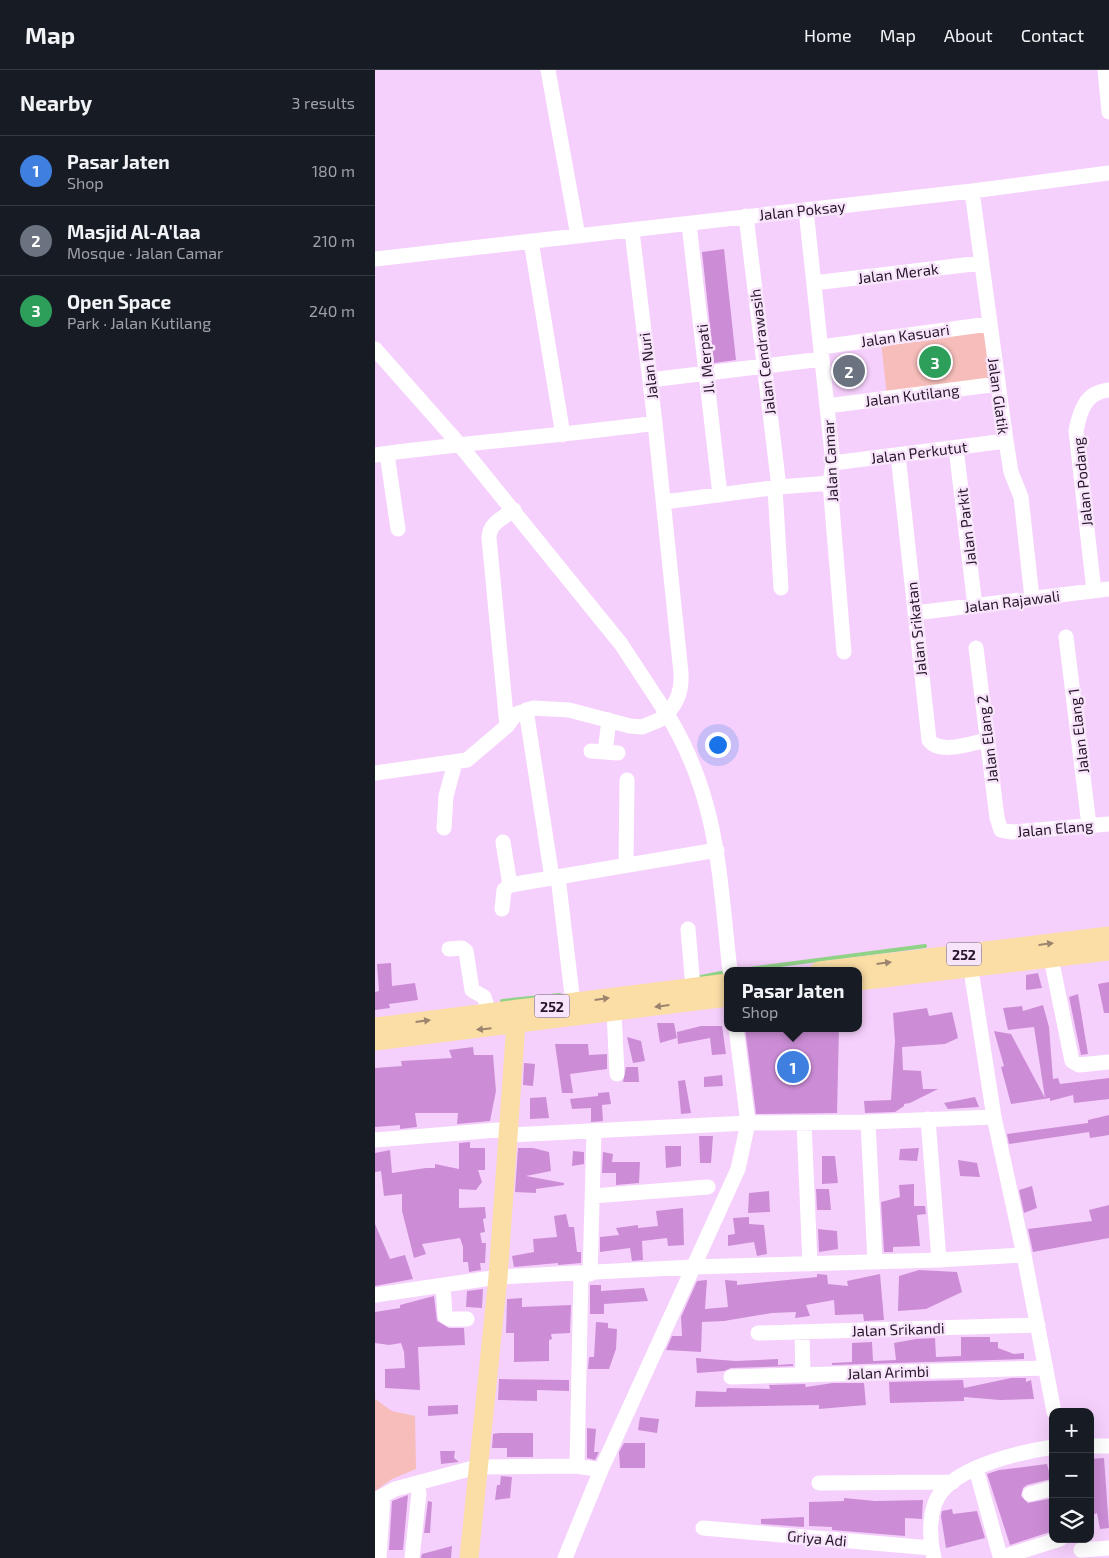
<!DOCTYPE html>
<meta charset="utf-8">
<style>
body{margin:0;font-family:"Exo 2",sans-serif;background:#242831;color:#f1f3f6}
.controls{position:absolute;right:15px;bottom:15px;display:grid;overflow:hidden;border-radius:10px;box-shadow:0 5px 20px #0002}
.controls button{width:45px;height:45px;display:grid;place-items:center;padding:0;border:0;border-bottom:1px solid #363941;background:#171b24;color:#f1f3f6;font:25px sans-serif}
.you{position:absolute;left:342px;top:674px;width:18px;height:18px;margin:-12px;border:4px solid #fff;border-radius:50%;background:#1a73e8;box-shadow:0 0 0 8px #1a73e833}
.badge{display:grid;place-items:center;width:32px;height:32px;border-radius:50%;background:#92b892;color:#fff;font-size:16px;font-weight:700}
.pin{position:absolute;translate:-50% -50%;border:2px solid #fff;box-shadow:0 1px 5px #0006}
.popup{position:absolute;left:349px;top:897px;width:138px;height:65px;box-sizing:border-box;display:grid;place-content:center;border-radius:10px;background:#171b24;filter:drop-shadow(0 1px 4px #0005);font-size:16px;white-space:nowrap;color:#9ea1a6}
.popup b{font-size:19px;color:#f1f3f6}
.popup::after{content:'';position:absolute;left:50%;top:100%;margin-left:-10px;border:10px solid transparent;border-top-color:#171b24}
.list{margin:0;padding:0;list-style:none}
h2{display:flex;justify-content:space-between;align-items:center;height:65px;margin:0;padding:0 20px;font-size:21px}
h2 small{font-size:16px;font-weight:400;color:#9ea1a6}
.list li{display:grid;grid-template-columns:32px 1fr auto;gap:15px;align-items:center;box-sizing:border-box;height:70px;padding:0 20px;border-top:1px solid #363941}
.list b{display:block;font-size:19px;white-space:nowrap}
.list p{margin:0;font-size:16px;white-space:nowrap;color:#9ea1a6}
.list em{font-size:16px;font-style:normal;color:#9ea1a6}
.icon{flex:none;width:28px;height:28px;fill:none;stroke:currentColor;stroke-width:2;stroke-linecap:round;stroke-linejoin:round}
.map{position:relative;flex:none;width:734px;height:1488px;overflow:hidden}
header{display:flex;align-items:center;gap:30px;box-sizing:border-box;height:70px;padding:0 25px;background:#171b24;border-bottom:1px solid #363941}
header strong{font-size:24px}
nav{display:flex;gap:28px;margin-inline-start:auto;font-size:18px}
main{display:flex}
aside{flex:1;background:#171b24}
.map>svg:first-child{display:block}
.green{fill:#f6bdba}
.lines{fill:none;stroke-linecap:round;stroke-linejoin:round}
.stream{stroke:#90d288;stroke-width:4}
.building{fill:#cc8dd6}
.minor{stroke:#fff;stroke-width:15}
.major{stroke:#fbdea6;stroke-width:19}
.oneway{fill:#9c846e}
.labels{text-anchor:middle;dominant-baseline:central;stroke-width:5;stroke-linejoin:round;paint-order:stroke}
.shield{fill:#f8e5fb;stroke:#665469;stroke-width:1}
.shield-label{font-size:14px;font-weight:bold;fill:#27162a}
.street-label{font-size:15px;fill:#27162a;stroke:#f8e5fb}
</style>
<header>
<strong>Map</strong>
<nav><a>Home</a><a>Map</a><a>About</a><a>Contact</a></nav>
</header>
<main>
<aside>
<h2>Nearby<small>3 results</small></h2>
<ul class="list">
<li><span class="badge" style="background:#3f7fe0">1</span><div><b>Pasar Jaten</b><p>Shop</p></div><em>180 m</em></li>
<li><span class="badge" style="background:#6b7280">2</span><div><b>Masjid Al-A'laa</b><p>Mosque · Jalan Camar</p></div><em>210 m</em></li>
<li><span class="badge" style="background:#2e9e5b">3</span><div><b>Open Space</b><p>Park · Jalan Kutilang</p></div><em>240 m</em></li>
</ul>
</aside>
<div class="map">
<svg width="734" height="1488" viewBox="0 0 734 1488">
<rect width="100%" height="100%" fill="#f6d0fc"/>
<path class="green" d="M609,259L615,313L512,326L506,272Z
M0,1329L17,1341L40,1346L41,1399L17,1409L0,1421Z"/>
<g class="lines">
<path class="stream" d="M359,901L550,876
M321,908L351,902
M127,931L185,925"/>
</g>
<path class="building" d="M349,179L361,290L339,293L327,182Z
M485,288L486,313H463L462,289Z
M16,893L17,916L40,913L43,930L14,934L15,938L0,940V922L4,921L2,894Z
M663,903L667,918L651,920V905Z
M734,912V943H729L723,914Z
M703,924L713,984L706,985L694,927Z
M668,935L674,957L678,1009L683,1008L685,1014L734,1008V1029L699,1033L698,1025L675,1031V1028L636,1034L626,997L629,996L619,961L636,964L670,1028L659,957L633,960L628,938L647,936L648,941Z
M552,938L554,946L577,942L583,968L570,974L527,977L528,1000L546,1001L548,1019H563L535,1033L529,1034V1036L520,1042L490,1043L489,1031L516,1030L520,971L518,943Z
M282,953H299L302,968L285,973Z
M326,956H347L351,984L337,985L335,968L303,974L302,962Z
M370,958H464L462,1043L381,1044Z
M252,967L266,971L270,991L258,993Z
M180,974H213L214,985L232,984V999L195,1004L198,1023H187Z
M98,977L99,985H118L121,1021L115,1051L82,1054L83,1043H40L42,1057L25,1059V1055L0,1057V998L27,996L26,991L77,988L74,980Z
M149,993L160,994L158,1016L148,1015Z
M251,997H263L264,1012H248Z
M347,1005L348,1016L329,1017V1007Z
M310,1010L316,1043L306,1044L303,1011Z
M234,1022L236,1034L227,1035L228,1051L216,1052V1038L197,1039L195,1029L223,1026V1023Z
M171,1027L174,1048L155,1049V1028Z
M600,1027L604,1037L573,1039L569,1033Z
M734,1045V1065L715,1068L714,1062L634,1074L632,1064L713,1053V1050Z
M324,1066H338L336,1093H325Z
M95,1072V1078H110V1100H103L107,1112L101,1120L84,1119V1138L110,1137L111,1148L108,1149L110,1162L105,1163L107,1173H111L110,1193H105L106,1200L94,1202L93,1192H88V1177L85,1168L47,1174L51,1184L39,1188L27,1141V1124L9,1126L6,1101L0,1102V1083L15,1080L17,1103L51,1098H60V1094L84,1099V1073Z
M290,1076H306V1096L291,1098Z
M143,1078H158L174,1082L176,1101L151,1106L189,1113V1115L161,1119V1123L140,1122Z
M544,1078L542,1091L524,1090L525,1079Z
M198,1081L209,1082V1094L197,1096Z
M228,1082L238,1084L237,1092H265L264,1113L241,1115V1103H227Z
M447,1086H460L463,1113L447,1114Z
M583,1090L602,1093L605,1107L585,1106Z
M539,1114V1136H550L551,1144L542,1145L545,1176L518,1177V1182H509L506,1132L525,1127L524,1115Z
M657,1116L662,1138L649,1143L644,1120Z
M441,1119H454L456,1140H442Z
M394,1121L395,1142L373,1143L374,1123Z
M734,1135V1168L658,1182L653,1159L717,1151L714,1140Z
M308,1138L309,1175L293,1176L292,1168L267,1171L268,1190L257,1191L255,1178L225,1182V1167L244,1165L241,1158L263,1155V1158L283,1156L281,1141Z
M191,1144L194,1157H199L202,1182H206V1193L183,1195V1193L139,1197L137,1186L159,1182L158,1169L182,1167L179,1146Z
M374,1147V1154L389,1155L392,1184L382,1186L379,1172L353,1176V1165L360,1164L358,1148Z
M0,1154L15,1189L30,1185L38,1209L0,1216Z
M443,1159L462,1161L463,1179L444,1182Z
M544,1200L582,1202L587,1222L551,1239L523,1241L524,1206Z
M442,1204L452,1205L453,1214L473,1216L472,1211L505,1204L509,1250L489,1251L488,1244L460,1245L459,1230L431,1235L435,1246L420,1248L421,1242L397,1243L349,1251L327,1252L326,1282L291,1280L297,1266H307L306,1247L322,1211L332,1210L330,1239L353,1237L350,1210L362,1211V1215L442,1207Z
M215,1215H226V1221L269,1218L273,1231L229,1234V1244H215Z
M108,1219L107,1238L91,1237L92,1221Z
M59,1226L62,1251L74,1258H89L90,1275L43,1277L45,1320L10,1318V1299L30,1298L29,1282L26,1273L14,1275L0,1273V1242L25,1238V1235Z
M147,1228V1237L196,1235L195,1263L176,1264L177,1269L174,1270V1291L139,1292V1263H131L132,1229Z
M221,1252L233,1253V1258L242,1259L241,1279L234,1299H213L214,1287H219Z
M586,1267H615V1272H623V1278L639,1284L649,1283V1289L457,1295V1293L477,1292V1273L497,1272L498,1291L521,1290L519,1273L541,1269L560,1268L561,1287L586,1286Z
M321,1288L361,1291L403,1289V1295L418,1294V1296L356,1298L349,1301L322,1303Z
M636,1308H651V1312L656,1310L659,1329L625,1330L589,1327V1331L515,1333L514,1312L588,1310L589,1318Z
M124,1309L194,1310V1321L162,1320V1331L123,1330Z
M458,1313H489L491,1335L444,1339V1335L320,1337L321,1321L351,1322L352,1318L395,1319L394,1315L430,1314L431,1317Z
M83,1335V1344L53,1346V1336Z
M265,1347L284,1349L282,1363L263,1360Z
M212,1358L221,1359L219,1382H224L220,1390L212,1388Z
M124,1363H158V1387H132V1378H117L118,1364Z
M249,1373H270V1398H245L244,1382Z
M65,1381H80L79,1388L84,1392L66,1394Z
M729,1388L734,1458L725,1459L722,1443L717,1445L715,1389Z
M672,1394L676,1409L652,1415L648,1418L646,1426L653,1433L678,1428V1443H675L678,1461L635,1475L612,1404L624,1400Z
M126,1406L137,1407L135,1428L120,1430L122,1415H125Z
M33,1425L28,1480H14L17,1431Z
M469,1428L500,1431L548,1430L547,1449L530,1448V1466L457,1460V1457L434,1456V1432L469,1431Z
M53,1431L57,1432L55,1463H49Z
M577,1439L578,1444L602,1441L610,1468L571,1478L566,1446L567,1441Z
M429,1447V1457L386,1454V1449Z
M77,1476L76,1488H46L47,1484Z"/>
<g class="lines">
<path class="minor" d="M173,0L203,166
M730,0L734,42
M597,121L631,371L636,402L646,427L657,528
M431,140L458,393L455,413L469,582
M371,146L404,417
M314,154L345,425
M257,161L280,353L306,603C307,620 303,631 292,644C344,729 344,805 355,901
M156,171L188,365
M0,189L597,121L734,103
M439,213L606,193
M446,277L614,254
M0,279L84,374L246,574L292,644L284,650L267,657L255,656L194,640L158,638L141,644L132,656L92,690L0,703
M275,310L447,289
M452,336L623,314
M581,378L600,536
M12,384L23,459
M0,385C93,372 187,366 280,353
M523,385L554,670C564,685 597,673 612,670
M458,393L631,371
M400,418L406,518
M289,432L404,417L455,413
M719,521L701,361C705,340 711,322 734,320
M540,543L734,519
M691,567L714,755
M601,578L622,748L626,760L637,762L734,754
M151,640L177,808
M132,656L114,468C114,453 128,448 139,440
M216,681L243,683
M230,682L234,650
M69,758L71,726L80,693
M128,772L135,815
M251,794L252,710
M183,807L198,933
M127,839L129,820L135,815L342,780
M313,859L318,917
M74,879L87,878L91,881L97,920L109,927L114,943
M594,887L619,1047L649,1185L679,1342
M676,888L697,991L704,995L734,992
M239,942L242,1004
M553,1049L564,1190
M493,1052L500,1192
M429,1053L435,1194
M135,1065L373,1053L493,1052L619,1047
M0,1070L135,1059
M218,1126L333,1117
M206,1203L202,1396L226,1400
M215,1204L219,1062
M68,1215L70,1246L75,1249H92
M0,1225L123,1207L318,1197L564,1190L649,1185
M427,1262L428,1304
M383,1263L663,1255
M356,1307L670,1298
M715,1376H734
M601,1399L625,1486H631L685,1469
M444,1413L578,1412
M655,1424L678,1418
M0,1430L20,1419L102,1397L202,1396
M328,1458L556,1478
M706,1480L734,1478
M4,1488L8,1426
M37,1488L44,1423
M190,1488L226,1400L363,1099L373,1053L361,958
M559,1488C554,1468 553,1438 567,1421C589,1395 646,1382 678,1377"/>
<path class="major" d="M444,901L734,866
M483,911L734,881
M0,957L353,913
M0,971L353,927
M94,1488L123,1207L142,939"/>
</g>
<defs><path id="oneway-solid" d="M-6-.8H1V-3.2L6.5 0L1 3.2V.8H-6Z" transform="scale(1.25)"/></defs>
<g class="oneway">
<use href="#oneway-solid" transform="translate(671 874) rotate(-7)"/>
<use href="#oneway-solid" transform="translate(509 893) rotate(-7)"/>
<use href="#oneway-solid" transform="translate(227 929) rotate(-8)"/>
<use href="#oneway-solid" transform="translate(287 936) rotate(173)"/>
<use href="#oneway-solid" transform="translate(48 951) rotate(-7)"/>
<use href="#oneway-solid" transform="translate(109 959) rotate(174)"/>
</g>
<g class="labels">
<g class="shield">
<rect x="571.5" y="872.5" width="35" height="23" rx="4"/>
<rect x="159.5" y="924.5" width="35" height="23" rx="4"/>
</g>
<g class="shield-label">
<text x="589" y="884">252</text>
<text x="177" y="936">252</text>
</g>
<g class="street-label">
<text transform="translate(427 140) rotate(-6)">Jalan Poksay</text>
<text transform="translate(523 203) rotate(-7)">Jalan Merak</text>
<text transform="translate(530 265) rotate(-8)">Jalan Kasuari</text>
<text transform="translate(387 282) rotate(-97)">Jalan Cendrawasih</text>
<text transform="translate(330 289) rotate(-96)">Jl. Merpati</text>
<text transform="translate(273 296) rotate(-97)">Jalan Nuri</text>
<text transform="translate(537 325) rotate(-7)">Jalan Kutilang</text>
<text transform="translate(624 326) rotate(82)">Jalan Glatik</text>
<text transform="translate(544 382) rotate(-7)">Jalan Perkutut</text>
<text transform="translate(455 391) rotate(-93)">Jalan Camar</text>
<text transform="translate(707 412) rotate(-96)">Jalan Podang</text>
<text transform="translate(591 457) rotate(-97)">Jalan Parkit</text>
<text transform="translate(637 531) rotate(-7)">Jalan Rajawali</text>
<text transform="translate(541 559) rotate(-96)">Jalan Srikatan</text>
<text transform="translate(703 661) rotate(-97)">Jalan Elang 1</text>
<text transform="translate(612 669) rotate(-97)">Jalan Elang 2</text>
<text transform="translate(680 758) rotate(-5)">Jalan Elang</text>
<text transform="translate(523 1259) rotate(-2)">Jalan Srikandi</text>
<text transform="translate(513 1302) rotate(-2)">Jalan Arimbi</text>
<text transform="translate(442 1468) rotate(5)">Griya Adi</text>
</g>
</g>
</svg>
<div class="controls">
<button>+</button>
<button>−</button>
<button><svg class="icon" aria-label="layers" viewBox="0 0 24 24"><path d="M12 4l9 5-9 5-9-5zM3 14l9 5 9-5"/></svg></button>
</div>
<div class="you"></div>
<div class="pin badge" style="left:418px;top:997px;background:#3f7fe0">1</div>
<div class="popup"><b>Pasar Jaten</b>Shop</div>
<div class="pin badge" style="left:474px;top:301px;background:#6b7280">2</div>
<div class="pin badge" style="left:560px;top:292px;background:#2e9e5b">3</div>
</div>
</main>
